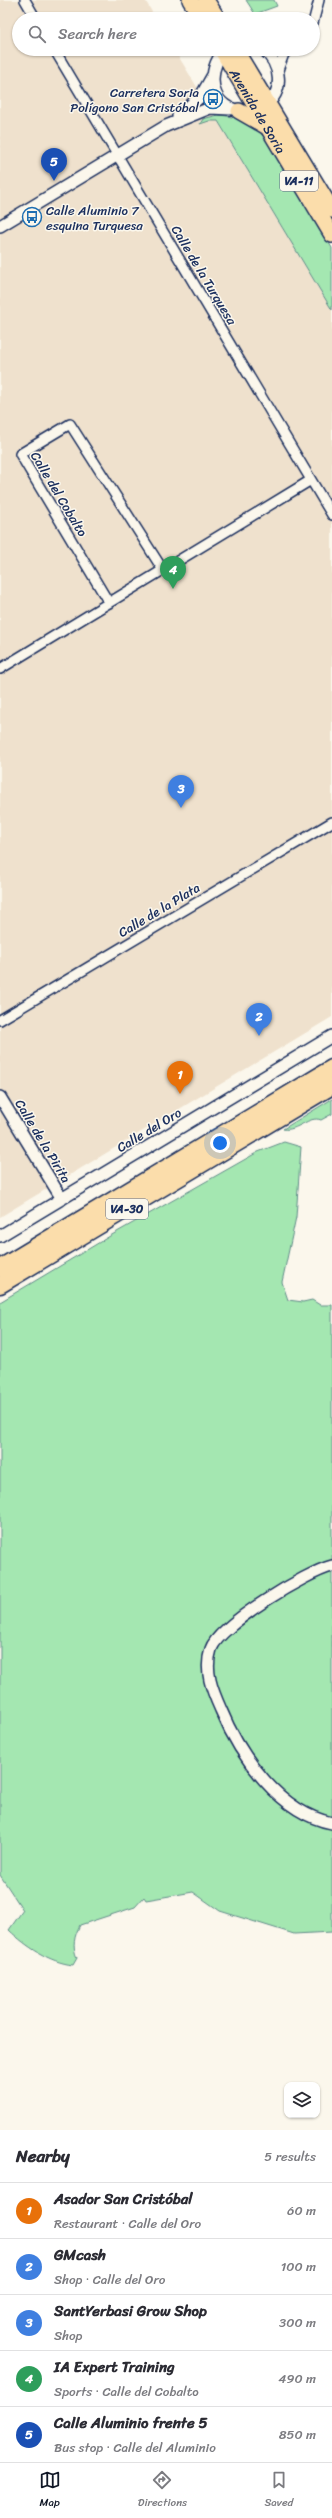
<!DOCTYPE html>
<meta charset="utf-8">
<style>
body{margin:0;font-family:Sriracha,sans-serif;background:#f7f7f7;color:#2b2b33}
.controls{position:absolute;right:12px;bottom:12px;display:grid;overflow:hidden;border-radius:8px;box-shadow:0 1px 3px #0004}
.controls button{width:36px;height:36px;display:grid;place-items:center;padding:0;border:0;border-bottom:1px solid #e1e1e2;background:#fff;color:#2b2b33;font:20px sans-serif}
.you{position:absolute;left:220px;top:1143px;width:14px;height:14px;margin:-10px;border:3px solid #fff;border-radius:50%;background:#1a73e8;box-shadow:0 0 0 6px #1a73e833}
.badge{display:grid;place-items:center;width:26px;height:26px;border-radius:50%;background:#111827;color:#fff;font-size:13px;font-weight:700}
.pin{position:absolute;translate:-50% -33px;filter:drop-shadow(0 1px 2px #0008)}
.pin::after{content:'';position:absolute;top:21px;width:14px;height:12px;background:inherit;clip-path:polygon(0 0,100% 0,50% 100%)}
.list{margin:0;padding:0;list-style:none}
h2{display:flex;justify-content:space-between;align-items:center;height:52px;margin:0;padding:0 16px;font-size:17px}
h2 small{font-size:13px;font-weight:400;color:#7c7c81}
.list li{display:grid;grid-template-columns:26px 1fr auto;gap:12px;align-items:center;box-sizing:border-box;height:56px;padding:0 16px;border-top:1px solid #e1e1e2}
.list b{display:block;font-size:15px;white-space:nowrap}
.list p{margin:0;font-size:13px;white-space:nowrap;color:#7c7c81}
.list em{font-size:13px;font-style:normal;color:#7c7c81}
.icon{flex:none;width:22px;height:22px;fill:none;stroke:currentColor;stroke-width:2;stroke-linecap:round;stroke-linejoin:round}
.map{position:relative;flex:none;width:332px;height:2130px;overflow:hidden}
.search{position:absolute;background:#fff;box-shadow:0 1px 3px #0004;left:12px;right:12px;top:12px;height:44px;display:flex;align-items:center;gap:10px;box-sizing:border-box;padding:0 14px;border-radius:22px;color:#7c7c81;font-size:15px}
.sheet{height:332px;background:#fff}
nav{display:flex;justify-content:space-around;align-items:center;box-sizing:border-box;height:56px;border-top:1px solid #e1e1e2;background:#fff;font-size:11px;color:#7c7c81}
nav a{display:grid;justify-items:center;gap:2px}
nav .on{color:#111827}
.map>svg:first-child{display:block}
.built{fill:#efe1cd}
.green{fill:#a4e7b1;stroke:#608b88}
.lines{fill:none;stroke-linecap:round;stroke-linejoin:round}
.minor-casing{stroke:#1b2f5e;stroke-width:12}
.tertiary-casing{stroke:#1b2f5e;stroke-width:14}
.trunk-casing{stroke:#1b2f5e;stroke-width:18}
.motorway-casing{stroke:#1b2f5e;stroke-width:19}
.minor{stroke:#fbf7ec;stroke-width:9}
.tertiary{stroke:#fbf7ec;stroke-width:11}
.trunk{stroke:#fbddab;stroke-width:15}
.motorway{stroke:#fbddab;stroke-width:16}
.labels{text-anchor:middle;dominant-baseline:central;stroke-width:3;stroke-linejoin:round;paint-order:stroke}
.shield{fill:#fbf7ec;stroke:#5e6b89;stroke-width:1}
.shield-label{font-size:12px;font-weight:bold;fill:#1b2f5e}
.poi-label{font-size:13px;fill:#1b2f5e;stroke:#fbf7ec;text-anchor:end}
.street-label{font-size:13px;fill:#1b2f5e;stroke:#fbf7ec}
</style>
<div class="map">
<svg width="332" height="2130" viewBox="0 0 332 2130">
<rect width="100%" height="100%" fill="#fbf7ec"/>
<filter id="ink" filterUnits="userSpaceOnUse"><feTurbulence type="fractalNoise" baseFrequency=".025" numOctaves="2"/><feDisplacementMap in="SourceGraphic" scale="8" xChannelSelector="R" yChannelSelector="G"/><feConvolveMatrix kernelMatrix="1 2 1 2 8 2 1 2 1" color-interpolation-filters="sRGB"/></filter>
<g filter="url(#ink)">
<path class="built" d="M0,0H145L156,19H19V49H174L332,310V1017L0,1217Z"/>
<path class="green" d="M246,0H274L277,6L255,14Z
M218,115C238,116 252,124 266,139L332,248V310L218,121H209L200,124L203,119Z
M332,1099V1114L321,1120C309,1115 297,1132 283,1129Z
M284,1142L301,1147L296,1217L282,1282L288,1300L303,1302L312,1300L320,1305H332V1932L294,1934L220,1911L193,1892L146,1900L144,1897L135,1907L80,1925C74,1936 72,1947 77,1958L73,1965C49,1962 27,1947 9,1930L23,1910L0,1875V1302L110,1236L258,1152Z"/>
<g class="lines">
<g class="minor-casing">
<path id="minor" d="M25,0L36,19
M313,23L319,0
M54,49L332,515
M278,70L284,54L290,49
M109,603L20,454L70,424L163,570
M0,669L311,480
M0,1020L332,822"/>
</g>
<g class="tertiary-casing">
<path id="tertiary" d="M227,49C208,63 207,101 233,109
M263,106C286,94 281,63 263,49
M178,116L201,96L213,75
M0,226L166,126L210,108L230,109
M0,1097L62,1199
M0,1236L332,1036
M332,1566C307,1572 219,1625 211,1649C204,1671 212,1690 221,1710C240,1756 280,1813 332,1823"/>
</g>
<g class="trunk-casing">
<g id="trunk">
<path d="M190,0L202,19"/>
<path d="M206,0L218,19"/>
<path id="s1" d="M221,49L332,235"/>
<path d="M235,49L332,210"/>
<path d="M239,111L267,127"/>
</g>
</g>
<g class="motorway-casing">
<path id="motorway" d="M0,1268L332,1068
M0,1285L332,1086"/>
</g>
<use href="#minor" class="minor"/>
<use href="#tertiary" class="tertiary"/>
<use href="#trunk" class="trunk"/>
<use href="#motorway" class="motorway"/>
</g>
</g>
<defs>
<g id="bus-ring" transform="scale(1)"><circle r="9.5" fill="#fbf7ec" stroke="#1f6fb2" stroke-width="1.5"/><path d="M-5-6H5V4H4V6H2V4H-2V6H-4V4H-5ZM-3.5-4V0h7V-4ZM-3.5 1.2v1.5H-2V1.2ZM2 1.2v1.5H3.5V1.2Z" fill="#1f6fb2"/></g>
</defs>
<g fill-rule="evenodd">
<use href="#bus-ring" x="213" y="99"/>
<use href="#bus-ring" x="32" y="217"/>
</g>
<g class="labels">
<g class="shield">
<rect x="280" y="171" width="38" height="20" rx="3"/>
<rect x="106" y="1199" width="42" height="20" rx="3"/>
</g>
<g class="shield-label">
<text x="299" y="181">VA-11</text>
<text x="127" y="1209">VA-30</text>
</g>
<g class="poi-label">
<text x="199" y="92">Carretera Soria<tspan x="199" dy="15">Polígono San Cristóbal</tspan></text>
<text x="46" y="210" text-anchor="start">Calle Aluminio 7<tspan x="46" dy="15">esquina Turquesa</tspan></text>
</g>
<g class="street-label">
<text stroke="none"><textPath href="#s1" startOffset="72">Avenida de Soria</textPath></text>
<text transform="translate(204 275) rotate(59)">Calle de la Turquesa</text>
<text transform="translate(59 494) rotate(59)">Calle del Cobalto</text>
<text transform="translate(159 910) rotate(-31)">Calle de la Plata</text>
<text transform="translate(149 1130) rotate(-31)">Calle del Oro</text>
<text transform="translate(43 1141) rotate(59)">Calle de la Pirita</text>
</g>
</g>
</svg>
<div class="controls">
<button><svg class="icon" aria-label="layers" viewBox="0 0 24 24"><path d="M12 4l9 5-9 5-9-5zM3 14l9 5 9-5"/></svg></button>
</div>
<div class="you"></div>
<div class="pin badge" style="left:180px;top:1094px;background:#e8710a">1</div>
<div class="pin badge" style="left:259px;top:1036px;background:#3f7fe0">2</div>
<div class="pin badge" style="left:181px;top:808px;background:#3f7fe0">3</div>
<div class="pin badge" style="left:173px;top:589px;background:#2e9e5b">4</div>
<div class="pin badge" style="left:54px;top:181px;background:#1a4fb4">5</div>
<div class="search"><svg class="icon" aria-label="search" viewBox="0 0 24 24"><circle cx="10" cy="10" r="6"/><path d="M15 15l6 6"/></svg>Search here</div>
</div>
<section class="sheet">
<h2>Nearby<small>5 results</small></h2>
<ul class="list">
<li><span class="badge" style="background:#e8710a">1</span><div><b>Asador San Cristóbal</b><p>Restaurant · Calle del Oro</p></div><em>60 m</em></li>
<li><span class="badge" style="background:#3f7fe0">2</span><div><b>GMcash</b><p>Shop · Calle del Oro</p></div><em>100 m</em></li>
<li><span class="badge" style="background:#3f7fe0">3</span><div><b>SantYerbasi Grow Shop</b><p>Shop</p></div><em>300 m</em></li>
<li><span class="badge" style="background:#2e9e5b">4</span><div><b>IA Expert Training</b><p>Sports · Calle del Cobalto</p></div><em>490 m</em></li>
<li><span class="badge" style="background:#1a4fb4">5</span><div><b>Calle Aluminio frente 5</b><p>Bus stop · Calle del Aluminio</p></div><em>850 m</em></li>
</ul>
</section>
<nav>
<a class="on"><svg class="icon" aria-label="map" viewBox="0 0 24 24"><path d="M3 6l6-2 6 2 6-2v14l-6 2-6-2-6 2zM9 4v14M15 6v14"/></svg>Map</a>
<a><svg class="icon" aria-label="directions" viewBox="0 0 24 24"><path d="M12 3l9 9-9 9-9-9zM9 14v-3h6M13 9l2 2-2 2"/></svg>Directions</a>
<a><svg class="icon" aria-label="saved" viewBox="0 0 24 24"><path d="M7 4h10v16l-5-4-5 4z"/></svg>Saved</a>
</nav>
